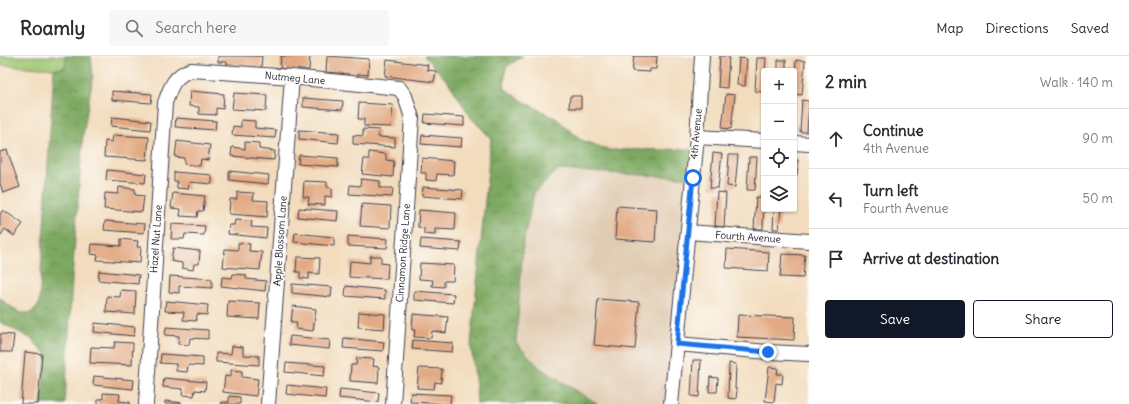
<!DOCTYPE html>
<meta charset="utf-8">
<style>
body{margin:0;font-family:Delius,sans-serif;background:#f7f7f7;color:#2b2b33}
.controls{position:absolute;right:12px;top:12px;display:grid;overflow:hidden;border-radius:4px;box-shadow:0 1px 3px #0004}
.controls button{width:36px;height:36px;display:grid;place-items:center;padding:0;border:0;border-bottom:1px solid #e1e1e2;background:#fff;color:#2b2b33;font:20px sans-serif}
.stop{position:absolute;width:12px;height:12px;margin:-9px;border:3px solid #1a73e8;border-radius:50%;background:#fff}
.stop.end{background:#1a73e8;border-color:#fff;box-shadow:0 1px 4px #0008}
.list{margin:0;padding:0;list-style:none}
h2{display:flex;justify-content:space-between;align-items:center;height:52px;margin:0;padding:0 16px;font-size:17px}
h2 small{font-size:13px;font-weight:400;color:#7c7c81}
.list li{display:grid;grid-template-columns:26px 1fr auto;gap:12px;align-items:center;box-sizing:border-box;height:60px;padding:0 16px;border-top:1px solid #e1e1e2}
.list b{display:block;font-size:15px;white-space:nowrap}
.list p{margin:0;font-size:13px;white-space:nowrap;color:#7c7c81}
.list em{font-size:13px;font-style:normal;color:#7c7c81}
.actions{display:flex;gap:8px;padding:12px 16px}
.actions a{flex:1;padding:9px 0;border:1px solid #111827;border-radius:4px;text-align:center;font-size:14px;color:#111827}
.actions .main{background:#111827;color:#fff}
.icon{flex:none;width:22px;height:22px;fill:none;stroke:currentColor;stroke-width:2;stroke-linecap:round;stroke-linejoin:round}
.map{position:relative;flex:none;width:809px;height:348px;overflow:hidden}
header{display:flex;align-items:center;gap:24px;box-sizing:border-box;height:56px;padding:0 20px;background:#fff;border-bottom:1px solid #e1e1e2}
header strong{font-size:19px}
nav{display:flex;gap:22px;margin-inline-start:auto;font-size:14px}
.search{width:280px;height:36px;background:#f7f7f7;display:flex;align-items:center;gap:10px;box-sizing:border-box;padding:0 14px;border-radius:4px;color:#7c7c81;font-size:15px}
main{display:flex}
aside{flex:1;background:#fff}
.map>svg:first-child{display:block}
.built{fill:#e1ccb3}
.green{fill:#9cc26d;stroke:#5f7254}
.forest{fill:url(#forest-crowns);stroke:#50654e}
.building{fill:#e2aa84}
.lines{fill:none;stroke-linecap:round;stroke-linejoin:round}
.street-casing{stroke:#413e4e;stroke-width:16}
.street{stroke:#fff;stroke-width:14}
.route{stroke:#1a73e8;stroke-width:5}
.labels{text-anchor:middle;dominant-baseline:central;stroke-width:3.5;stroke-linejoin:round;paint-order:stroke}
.street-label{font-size:10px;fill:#22223b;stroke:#fdfcf7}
</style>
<header>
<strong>Roamly</strong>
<div class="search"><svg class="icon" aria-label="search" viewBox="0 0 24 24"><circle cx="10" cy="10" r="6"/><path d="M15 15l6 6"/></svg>Search here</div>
<nav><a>Map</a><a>Directions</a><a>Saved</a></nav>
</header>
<main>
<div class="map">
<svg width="809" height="348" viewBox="0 0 809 348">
<defs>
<pattern id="forest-crowns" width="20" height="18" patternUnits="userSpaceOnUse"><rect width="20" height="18" fill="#7da860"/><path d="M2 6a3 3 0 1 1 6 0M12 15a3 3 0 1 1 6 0" fill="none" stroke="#668850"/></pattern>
</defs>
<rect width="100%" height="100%" fill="#fdfcf7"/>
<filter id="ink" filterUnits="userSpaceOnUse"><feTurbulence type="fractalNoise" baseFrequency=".025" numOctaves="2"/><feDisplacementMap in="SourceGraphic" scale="8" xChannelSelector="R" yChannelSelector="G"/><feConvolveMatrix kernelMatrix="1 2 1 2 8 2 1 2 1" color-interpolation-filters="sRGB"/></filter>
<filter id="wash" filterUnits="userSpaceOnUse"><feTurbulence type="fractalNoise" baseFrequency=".012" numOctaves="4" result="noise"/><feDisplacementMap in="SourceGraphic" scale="16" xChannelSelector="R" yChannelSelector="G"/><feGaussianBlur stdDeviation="0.9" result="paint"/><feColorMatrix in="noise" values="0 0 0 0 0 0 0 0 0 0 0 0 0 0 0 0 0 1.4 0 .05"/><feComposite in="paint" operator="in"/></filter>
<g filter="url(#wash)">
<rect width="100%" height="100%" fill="#f2dcbd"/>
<path class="built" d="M558,114L693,122L671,348H598L540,312L516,287L523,188L534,137Z"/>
<path class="green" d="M0,0H66L65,12L54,13L0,9Z"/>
<path class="forest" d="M66,0H91L93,20L83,79L72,223L65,348H41L46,298L30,282L0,266V241L7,248L21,257H31L39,248L54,13L65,12Z
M424,0H523L506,11L504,32L523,45L557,63L581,84L610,94L695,93L693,122L558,114L534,137L523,188L516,287L540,312L598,348H477L476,330L471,289L491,82L472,63L449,27Z"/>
<g id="blocks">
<path class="building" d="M218,0H262L261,12L227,10V6H218Z
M281,0H310L309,14H296V18L287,17V13L280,12Z
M327,0L369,3L368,19L358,18V22L349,21V18L326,16Z
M634,0H657L656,13H650V16L632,15Z
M720,0H729L727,32L718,31Z
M739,2L747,3L745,30L737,29Z
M757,2H766L765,15H764V36L755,35Z
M387,4L428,9L427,14L436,15L434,26L385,20Z
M778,4H786V12H792V15H778Z
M796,4L805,5L802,39L794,38Z
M112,35L152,38L151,47L112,44Z
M190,35L224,38L223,53L216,52V59L199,58V51L189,50Z
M234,37L267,39L266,55L232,53Z
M726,38L735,39L731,73L722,72Z
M570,40H581V52H569Z
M303,42L343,45L342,54L303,51Z
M802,44L809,45L807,76H800Z
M359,47L393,49L391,71L364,70V63H358Z
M425,58L464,61V70L424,67Z
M112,61L151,65L150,74L111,70Z
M176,62L216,65L215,74L175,71Z
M241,64L255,65V72L276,74L275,82L232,79L233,70L241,71Z
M363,73L379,74L378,81L395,82V91L353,88V79L363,80Z
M299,74L339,77L338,87L299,83Z
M113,79L149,81L147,104L104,101L105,85L112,86Z
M422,79L462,82L461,91L421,88Z
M177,85L210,89L208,104L201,103L200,110L184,108V102L175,101Z
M245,86L259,87V93L275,95L274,104L231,100L232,91L245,93Z
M7,94L20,131L3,137L0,127V96Z
M369,96L386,98V104L394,105L393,121L362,118L364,103H369Z
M713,97L722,98L718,132H710Z
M299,99L338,102V111L298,108Z
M729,99H738L735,131L727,130Z
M749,101H757L755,134H747Z
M422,102L454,105L453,119L437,118L436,125L426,124V117H421Z
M794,103L798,104L797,119H794Z
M107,114L146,118L145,127L106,124Z
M229,115L269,119L268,128L229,124Z
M174,116L212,119V128L189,126L188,133L177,132V125H174Z
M361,123L380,125V132H393L392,141L349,138L350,129L360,130Z
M304,125L327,126V131L332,132V141L325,140V149L308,148L309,141H303Z
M119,131L135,133V139L144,140L142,156L104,153L105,137L118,138Z
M423,131L463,134L462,143L422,140Z
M237,136L254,137L253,144L268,145L267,161L229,158L230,143H237Z
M717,136L726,137L724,171L715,170Z
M173,137L205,140L203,155H198L197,161L180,160L181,153L171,152Z
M756,141L764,142L763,173H754Z
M362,148L391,150L390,172L360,170Z
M617,150L657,153L655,186L615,183Z
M299,152L338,155L337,165L298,161Z
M774,153H781L779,173H773Z
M3,154L23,168L14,180L5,173L0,180V158Z
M419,154L456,157L455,174L435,173V179L424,178V172L418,171Z
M235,164L252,165L251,171L267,172L266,182L228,178L229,169H234Z
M105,165L145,168L144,177L104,174Z
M172,168L205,170L204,179L185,178L184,183H171Z
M295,177L334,181V190L294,186Z
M348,180L388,183L387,192L348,190Z
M121,183L138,185L137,191H141L140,207L97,204L98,199L91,198L92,188L121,190Z
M421,183L461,186L460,195L420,192Z
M238,187L250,188L249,195L262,196L260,214L223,211L225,193L238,194Z
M173,192L200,195L199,208H194L193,214L182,212V207L171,205Z
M727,193L769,196L768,215L726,212Z
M782,198L805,199L803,222L780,221Z
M370,200H381V207L388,208L387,223L349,221L350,205L370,207Z
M297,201L320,202L319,218L309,217V223L300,222V216H296Z
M420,207L454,209L453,225H444V231L432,230L433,224L419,223Z
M99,215L139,219L138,228L98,224Z
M233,218L246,219V223L266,225L265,235L221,230L222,221L232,222Z
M170,220L212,223V232L179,230V237L169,236Z
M292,228L332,231L331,241L292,237Z
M346,230L385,234V243L345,240Z
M121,234L136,235L135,258L106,256L107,240L120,241Z
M414,235L454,238L453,247L414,244Z
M598,243L639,246L635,293L594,289Z
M166,245L208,249L207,259L197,258L196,265L183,264L184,256L165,255Z
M228,245L260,247L259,263L227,261Z
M293,250L316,253L313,275L296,273L297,266H291Z
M359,256L385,258L384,273L358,271Z
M413,258L448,261L446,277L432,275L431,282L414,281L415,274H412Z
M738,259L795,261L794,284L737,281Z
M95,267L135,271L134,280L94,276Z
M166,271L208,274V283L190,282L189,289L178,288L179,280L165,279Z
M0,278L14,279L12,296H0Z
M290,280L330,284L329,293L289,289Z
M344,282L384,286L383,295L343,292Z
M413,284L453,287L452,296L412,293Z
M115,286L133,287L132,309L90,307L91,291L114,292Z
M232,290L243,291V299L259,300V309L216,306V297L231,298Z
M25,296L42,298L38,348H21Z
M161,298L203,301V310L188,309L187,316L176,315V308L160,307Z
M357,302L374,303L373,310L379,311L378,327L350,325L351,309H356Z
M693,304H701L699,341L691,340Z
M286,307L325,310L324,320L285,316Z
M729,307L736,308L735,333H737L736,343L728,342Z
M769,311L778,312L777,318H783L782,328L776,327L774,346L765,345Z
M419,312L442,313L441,327L435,326L434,333L417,332Z
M231,314L242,315V321L258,323L256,340L223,336L225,320L231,321Z
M94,320L134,324L133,333L93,329Z
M710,321L718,322L717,336H709Z
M164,322L206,326L205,335L195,334L194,340L182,339L183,333L163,331Z
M287,329L326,333L325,342L286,338Z
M340,333L379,337L378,346L339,342Z
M103,337L120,338L119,345L130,346V348H98V343H103Z
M411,337L451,339L450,348L410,346Z
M229,340L240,341V348H221V346H229Z
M165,345L182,347V348H165Z"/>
</g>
</g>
<g filter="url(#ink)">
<use href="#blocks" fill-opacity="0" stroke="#413e4e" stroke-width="1"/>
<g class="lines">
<g class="street-casing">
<path id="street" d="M697,81L764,85
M794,87L809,88
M688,176L809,185
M677,288L768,296L809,298
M146,348L165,47C170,32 174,19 191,14L292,21L399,32L405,40L412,62L393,348
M268,348L292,21
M671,348L697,81L702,0"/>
</g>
<use href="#street" class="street"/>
</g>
</g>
<g class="lines" filter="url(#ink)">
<path class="route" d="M693,122L677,288L768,296"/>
</g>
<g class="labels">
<g class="street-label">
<text transform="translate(295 22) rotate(5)">Nutmeg Lane</text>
<text transform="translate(696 78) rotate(-85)">4th Avenue</text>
<text transform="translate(748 181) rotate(4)">Fourth Avenue</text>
<text transform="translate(156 183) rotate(-86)">Hazel Nut Lane</text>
<text transform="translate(280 185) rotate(-86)">Apple Blossom Lane</text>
<text transform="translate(403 197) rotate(-86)">Cinnamon Ridge Lane</text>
</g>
</g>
</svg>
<div class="controls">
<button>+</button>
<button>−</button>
<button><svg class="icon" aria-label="locate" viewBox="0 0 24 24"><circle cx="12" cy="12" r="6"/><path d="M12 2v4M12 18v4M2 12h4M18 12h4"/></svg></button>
<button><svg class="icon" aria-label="layers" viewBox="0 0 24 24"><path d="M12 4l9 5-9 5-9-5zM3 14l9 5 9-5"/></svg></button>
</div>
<div class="stop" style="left:693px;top:122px"></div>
<div class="stop end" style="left:768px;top:296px"></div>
</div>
<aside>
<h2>2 min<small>Walk · 140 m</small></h2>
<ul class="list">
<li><svg class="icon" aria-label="ahead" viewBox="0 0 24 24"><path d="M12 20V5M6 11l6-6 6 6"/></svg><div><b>Continue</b><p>4th Avenue</p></div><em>90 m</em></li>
<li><svg class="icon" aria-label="left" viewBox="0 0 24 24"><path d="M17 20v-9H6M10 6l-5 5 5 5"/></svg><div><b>Turn left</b><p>Fourth Avenue</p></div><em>50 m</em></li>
<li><svg class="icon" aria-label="arrive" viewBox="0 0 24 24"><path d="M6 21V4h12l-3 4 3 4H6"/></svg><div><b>Arrive at destination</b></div></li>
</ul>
<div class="actions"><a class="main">Save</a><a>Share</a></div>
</aside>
</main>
